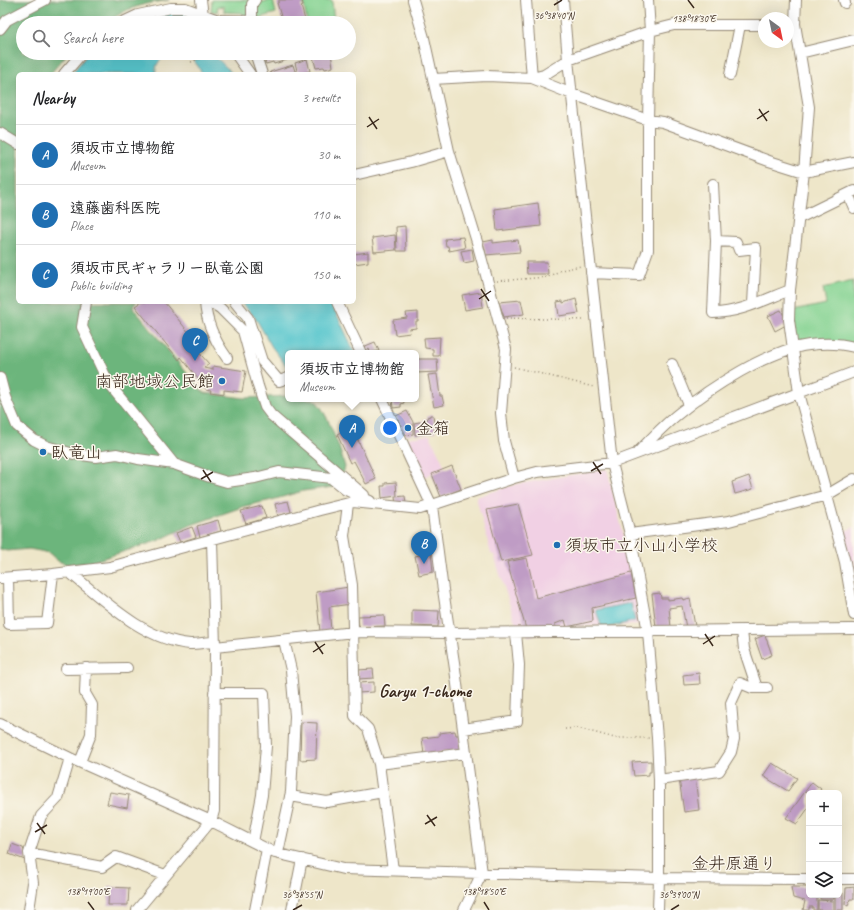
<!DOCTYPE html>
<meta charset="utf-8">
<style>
body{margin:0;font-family:Caveat,"Klee One",sans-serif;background:#f6f6f6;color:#202124}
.controls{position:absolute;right:12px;bottom:12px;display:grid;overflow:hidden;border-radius:6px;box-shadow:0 4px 16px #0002}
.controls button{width:36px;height:36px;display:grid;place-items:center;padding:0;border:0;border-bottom:1px solid #e0e0e0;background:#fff;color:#202124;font:20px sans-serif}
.compass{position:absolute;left:758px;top:12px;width:36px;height:36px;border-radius:50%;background:#fff;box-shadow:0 4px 16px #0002;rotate:147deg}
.you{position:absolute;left:390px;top:428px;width:14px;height:14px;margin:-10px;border:3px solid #fff;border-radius:50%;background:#1a73e8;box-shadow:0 0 0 6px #1a73e833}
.badge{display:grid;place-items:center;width:26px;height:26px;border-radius:50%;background:#1f6fb2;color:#fff;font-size:13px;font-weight:700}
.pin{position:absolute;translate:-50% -33px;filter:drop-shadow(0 1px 2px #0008)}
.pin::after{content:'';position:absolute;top:21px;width:14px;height:12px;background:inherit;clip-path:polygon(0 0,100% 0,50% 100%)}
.popup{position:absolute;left:285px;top:350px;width:134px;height:52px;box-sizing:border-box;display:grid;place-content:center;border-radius:6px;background:#fff;filter:drop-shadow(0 1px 3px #0005);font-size:13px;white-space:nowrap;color:#757577}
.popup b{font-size:15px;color:#202124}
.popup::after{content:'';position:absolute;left:50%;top:100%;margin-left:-8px;border:8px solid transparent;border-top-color:#fff}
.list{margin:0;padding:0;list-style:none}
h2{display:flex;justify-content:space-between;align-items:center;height:52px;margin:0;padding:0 16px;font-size:17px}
h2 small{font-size:13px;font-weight:400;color:#757577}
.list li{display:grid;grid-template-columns:26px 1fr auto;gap:12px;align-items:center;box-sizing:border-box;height:60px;padding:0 16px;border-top:1px solid #e0e0e0}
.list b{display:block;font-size:15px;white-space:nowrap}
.list p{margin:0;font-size:13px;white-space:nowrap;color:#757577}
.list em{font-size:13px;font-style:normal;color:#757577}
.icon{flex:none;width:22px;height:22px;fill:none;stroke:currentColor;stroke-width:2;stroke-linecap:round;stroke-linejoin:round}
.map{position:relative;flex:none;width:854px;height:910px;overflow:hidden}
.search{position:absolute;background:#fff;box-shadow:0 4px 16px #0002;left:16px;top:16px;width:340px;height:44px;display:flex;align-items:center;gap:10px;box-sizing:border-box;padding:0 14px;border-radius:22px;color:#757577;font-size:15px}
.panel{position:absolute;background:#fff;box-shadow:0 4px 16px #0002;left:16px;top:72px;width:340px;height:232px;border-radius:6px}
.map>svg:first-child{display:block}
.built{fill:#f1d0e4}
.green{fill:#85d392;stroke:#607e58}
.forest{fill:#6cb57c;stroke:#54704d}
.water{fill:#58c6cd;stroke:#4a7876}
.building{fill:#bf9cc5}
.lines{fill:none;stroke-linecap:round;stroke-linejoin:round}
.minor-casing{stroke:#948874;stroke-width:12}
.path{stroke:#948874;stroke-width:1.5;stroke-dasharray:1 3;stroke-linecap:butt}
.minor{stroke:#fff;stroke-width:10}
.ticks{fill:none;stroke:#3b2a1e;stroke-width:1.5}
.poi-dot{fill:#1f6fb2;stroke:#fbf7ec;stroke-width:1.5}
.labels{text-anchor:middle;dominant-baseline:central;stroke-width:3;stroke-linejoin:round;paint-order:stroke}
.poi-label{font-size:17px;fill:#3b2a1e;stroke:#fbf7ec;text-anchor:start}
.street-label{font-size:17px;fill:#3b2a1e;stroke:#fbf7ec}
.neighbourhood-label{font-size:18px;font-weight:bold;fill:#3b2a1e;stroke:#fbf7ec}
.ticks-label{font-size:10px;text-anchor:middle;fill:#3b2a1e;stroke:#fbf7ec;stroke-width:3;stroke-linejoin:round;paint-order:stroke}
</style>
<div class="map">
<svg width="854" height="910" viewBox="0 0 854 910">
<rect width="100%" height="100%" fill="#fbf7ec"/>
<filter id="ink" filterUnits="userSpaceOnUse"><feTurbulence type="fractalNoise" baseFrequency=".025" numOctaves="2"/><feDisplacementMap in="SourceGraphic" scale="8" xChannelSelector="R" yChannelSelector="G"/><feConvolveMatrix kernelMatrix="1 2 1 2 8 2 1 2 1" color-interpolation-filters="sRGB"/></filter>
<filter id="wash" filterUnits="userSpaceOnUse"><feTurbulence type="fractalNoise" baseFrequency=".012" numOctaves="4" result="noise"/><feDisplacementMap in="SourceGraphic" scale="16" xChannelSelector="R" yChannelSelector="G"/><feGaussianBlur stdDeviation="0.9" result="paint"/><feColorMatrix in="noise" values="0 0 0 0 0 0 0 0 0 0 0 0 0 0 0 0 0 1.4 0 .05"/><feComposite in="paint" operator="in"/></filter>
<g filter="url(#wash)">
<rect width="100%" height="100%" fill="#eee6c9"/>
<path class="built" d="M430,435L445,467L424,477L406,438Z
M607,469L624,537L641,625L517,628L494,555L491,554L476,497L517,484Z
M854,527V585L847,550L845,531Z"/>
<path class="green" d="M212,0H250L248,16L243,17L242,13L224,12V7L218,6L217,12L211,11Z
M273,0L276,13L255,19V3Z
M303,0H332L334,23H307Z
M853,281L854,345L795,344L793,311L826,304L823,288Z"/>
<path class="forest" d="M0,0H169L145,4L127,10L104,23H23V53H68L50,74H18V302H137L133,306L134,309L200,389L205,393L244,398L288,396V399H314L321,407L328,420L339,447L345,467L341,480L333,487L303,491L272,500L245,506L191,525L157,541L88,563L66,564L58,561L49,553L40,551L29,549L7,551L0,549Z"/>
<path class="water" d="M184,12L193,17L200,23H134C151,16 166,13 184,12Z
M89,53H183C169,54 154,58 156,74H71Z
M183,53H212L193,60Z
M213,54L233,74H202L198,66L194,61Z
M241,302H331L355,353H288V368L272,347L256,319Z
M631,603L635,621L602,629L596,610Z"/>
<g id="blocks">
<path class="building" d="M279,0H302L303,5L301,6L305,20L296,23H283L277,3L279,2Z
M262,53H289L290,57L287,58V60L274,64L273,62L266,64Z
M326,53H331L333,67L325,69L324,67L316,68L313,57Z
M307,59L310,71L298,74L295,63Z
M293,65L296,74H271L270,72Z
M538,203L541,226L497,231L495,209Z
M405,226L406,251H397L396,227Z
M395,235L396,250L374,252L372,238Z
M463,237L465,248L449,251L448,246H446L445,239Z
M493,240V243L518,240L520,252L486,255L483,242Z
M472,249L474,261L464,263L461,251Z
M368,252V262L354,264V254Z
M526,262H547L548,274H527Z
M481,292L483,307L465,310L462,295Z
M576,299L579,313L559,316L557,302L563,301V303Z
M521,300L524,314L504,317L499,302Z
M141,302H164L199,345L195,348L209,364L204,368L213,370V366L246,371L242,392L224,390V394L210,392L211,390L206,389L181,357L179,360L135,306Z
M781,310L785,318L784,319L786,325L775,331L768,316Z
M418,312V321H416V328L409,329L410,333L395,335L393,320L407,318L406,313Z
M440,337L439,356H433V349L425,348L424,338Z
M375,342L379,351L370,353L369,349L365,351L363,347Z
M416,359H437L438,372L416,373Z
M437,374L440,396H442L444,405L434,407L428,375Z
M392,399H403L404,403L401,404V407L393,408Z
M407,411L413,422V434L406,435L396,416Z
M430,415H433L435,432L415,435L414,423L425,421L424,419H428L427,417L430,416Z
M352,427L376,479L366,484L354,461L350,463L337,434Z
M452,466L461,489L441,497L432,474Z
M749,476L753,489L735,494L732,482Z
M396,482L397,496L382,498L381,486H385V483Z
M405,496L406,504L396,505L395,497Z
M288,501L291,512L278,516L275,504Z
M518,504L533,555L501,562L487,510Z
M262,506L266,518L246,524L241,511Z
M218,520L221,531L200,537L197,526Z
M192,527L196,537L180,542L176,533Z
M431,553L433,572L419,575L415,556Z
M527,558L536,598L631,573L636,598L592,608L593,621L567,627L565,620L555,624V630L528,636L507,562Z
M349,587L351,604L329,607L331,630L320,632L316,592Z
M660,593L661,598H668V600L682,598L683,600L690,598L695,626L686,628L682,606L669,608L671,627H656L652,594Z
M412,610L439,611L438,627L412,626Z
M384,615L385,626L359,627L358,616Z
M765,635L772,655L762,659L755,639Z
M373,669L374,678L358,679V670Z
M699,673L700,684L684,685L683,675Z
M374,682V692L358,693V683Z
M301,722L317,723L316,759L300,760Z
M455,731L456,735H459L461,750L424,755L422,738L439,736V733Z
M651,761V772H649V775L634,776L632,762Z
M772,763L797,778L788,791L763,776Z
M695,777L699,810L684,812L679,779Z
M812,782L821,789L818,793H809V807L797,824L786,818Z
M110,792L129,795L127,808L107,804Z
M12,844L23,848L26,856L25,860L9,854Z
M109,887L129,888L128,905H108Z
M791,887H809V895H817V910H813V907H809V910H803L805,901L793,898Z
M854,887V899H850L848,906L845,904L846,888Z
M839,893H843V910H835V895H839Z
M820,895H833L834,899H820Z
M818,900L833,901V910H818Z"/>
</g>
</g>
<g filter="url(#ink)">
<use href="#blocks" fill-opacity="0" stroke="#948874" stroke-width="1"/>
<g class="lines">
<g class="minor-casing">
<path id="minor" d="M201,0L203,15
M413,0L424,38L449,151L477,242L506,349L501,413L504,441L514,478
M526,0L532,78
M563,0L568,60L612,463L630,534L648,632L657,738L659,780V878L658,910
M796,0L795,24L809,107L804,172L790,290L789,320L799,393L845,562L854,615
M844,0L845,3
M121,23L138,15L171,8H185L218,20L252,21
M252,23V4L255,0
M0,29L7,20L45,0
M235,53L250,74
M255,53L262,74
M800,53L854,40
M64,74L82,53
M730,75L740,25
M532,78L544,75L568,60L650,31L674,25H764
M433,79L487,76L532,78L572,94L648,120L663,122L769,161L804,172L854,162
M0,133L18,144
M354,175L411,162L449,151
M713,184L716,241
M848,194L854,208
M799,218L854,191
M591,273L639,275L648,250V120L650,31L648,0
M86,302L82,327L109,384L174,464
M205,302C206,322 215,341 227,358
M210,302L220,308L243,331L258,386L265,407L271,415L364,495
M235,302L248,318L262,361L279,381L288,378
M337,302L361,353
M753,304L756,248L739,250L736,242L716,241L713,313C740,313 766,299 790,290
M672,364L689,405
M0,378L5,397L17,426L34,440L46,446L74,454L96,457L117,454L138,459L174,464L210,477L227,482L255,478L279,472L331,478L346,490L370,501
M382,399L432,506L442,583L455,669L482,873L464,910
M638,452C651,439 664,425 678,414C710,388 768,350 809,345C824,343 839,343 854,347
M348,504L344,536L352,585L355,716L368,729L379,764
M630,534L729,521L827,495L854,479
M69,572C104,600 143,640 190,644C198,644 207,642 215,642
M0,578L53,574L110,567L320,510L353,502L420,509L514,478L537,472L612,463L854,372
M8,578L9,624L47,623L53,574
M742,631L744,649L757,688
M215,647L354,632L449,633L854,629
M66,669L127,668
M214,693H264L266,746L262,795L253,842
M0,724L70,758L211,821L275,853L343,869L659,878L809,879
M463,729L517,721L519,665L516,633
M80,762L91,734L92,705L85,693L86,668
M659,780L719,771L731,752L734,739L731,703L740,683L752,688H767
M290,796L327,802L383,792
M29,853L102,867L116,857L165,875
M278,853L291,792L295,716L291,670L284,640
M393,870L379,764L466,753
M839,879H854
M29,910L33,883L29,853L41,816L58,798L70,758
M137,910L211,821L214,811L215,647L212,540
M255,910L267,849
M292,910L302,859"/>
</g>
<path class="path" d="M191,62L213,53
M497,281L548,277L561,270L581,266
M506,318L586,320
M514,367L594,387
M565,729L577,728L615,738H649"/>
<use href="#minor" class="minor"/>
</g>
</g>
<path class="ticks" d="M688,0L694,8M554,5L562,0M759,109L767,121M369,117L377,129M757,119L769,111M367,127L379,119M481,289L489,301M479,299L491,291M593,462L601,474M203,470L211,482M591,471L603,464M201,479L213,472M705,634L713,646M315,642L323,654M703,644L715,636M313,652L325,644M427,815L435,826M37,823L45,834M425,824L437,817M35,832L47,825M88,902L94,910M484,902L489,910M293,910L302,905M671,910L679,905"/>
<g class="poi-dot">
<circle cx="222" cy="381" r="4"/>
<circle cx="408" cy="428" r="4"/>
<circle cx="43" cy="452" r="4"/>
<circle cx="557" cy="545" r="4"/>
</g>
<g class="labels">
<g class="poi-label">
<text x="214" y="381" text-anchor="end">南部地域公民館</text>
<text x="416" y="428">金箱</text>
<text x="51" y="452">臥竜山</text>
<text x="565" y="545">須坂市立小山小学校</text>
</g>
<g class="street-label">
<text x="734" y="863">金井原通り</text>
</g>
<g class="neighbourhood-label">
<text x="425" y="691">Garyu 1-chome</text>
</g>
</g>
<g class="ticks-label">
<text x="554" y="19">36°38'40"N</text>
<text x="694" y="22">138°18'30"E</text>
<text x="88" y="895">138°19'00"E</text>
<text x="484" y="895">138°18'50"E</text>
<text x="302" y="898">36°38'55"N</text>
<text x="679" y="898">36°39'00"N</text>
</g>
</svg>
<div class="controls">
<button>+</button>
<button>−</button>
<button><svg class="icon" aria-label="layers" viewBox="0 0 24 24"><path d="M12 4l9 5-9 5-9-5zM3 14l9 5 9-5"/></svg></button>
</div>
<svg class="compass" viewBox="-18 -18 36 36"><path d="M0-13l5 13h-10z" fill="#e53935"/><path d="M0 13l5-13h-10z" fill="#757577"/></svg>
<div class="you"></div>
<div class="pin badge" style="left:352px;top:448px">A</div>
<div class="popup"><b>須坂市立博物館</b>Museum</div>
<div class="pin badge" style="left:424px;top:564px">B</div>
<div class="pin badge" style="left:195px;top:361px">C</div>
<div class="search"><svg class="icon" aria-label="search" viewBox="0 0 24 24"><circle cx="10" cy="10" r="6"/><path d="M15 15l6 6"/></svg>Search here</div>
<section class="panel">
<h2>Nearby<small>3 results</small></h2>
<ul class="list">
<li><span class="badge">A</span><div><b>須坂市立博物館</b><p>Museum</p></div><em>30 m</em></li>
<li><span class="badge">B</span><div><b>遠藤歯科医院</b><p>Place</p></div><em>110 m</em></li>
<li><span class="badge">C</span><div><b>須坂市民ギャラリー臥竜公園</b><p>Public building</p></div><em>150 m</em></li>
</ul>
</section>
</div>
